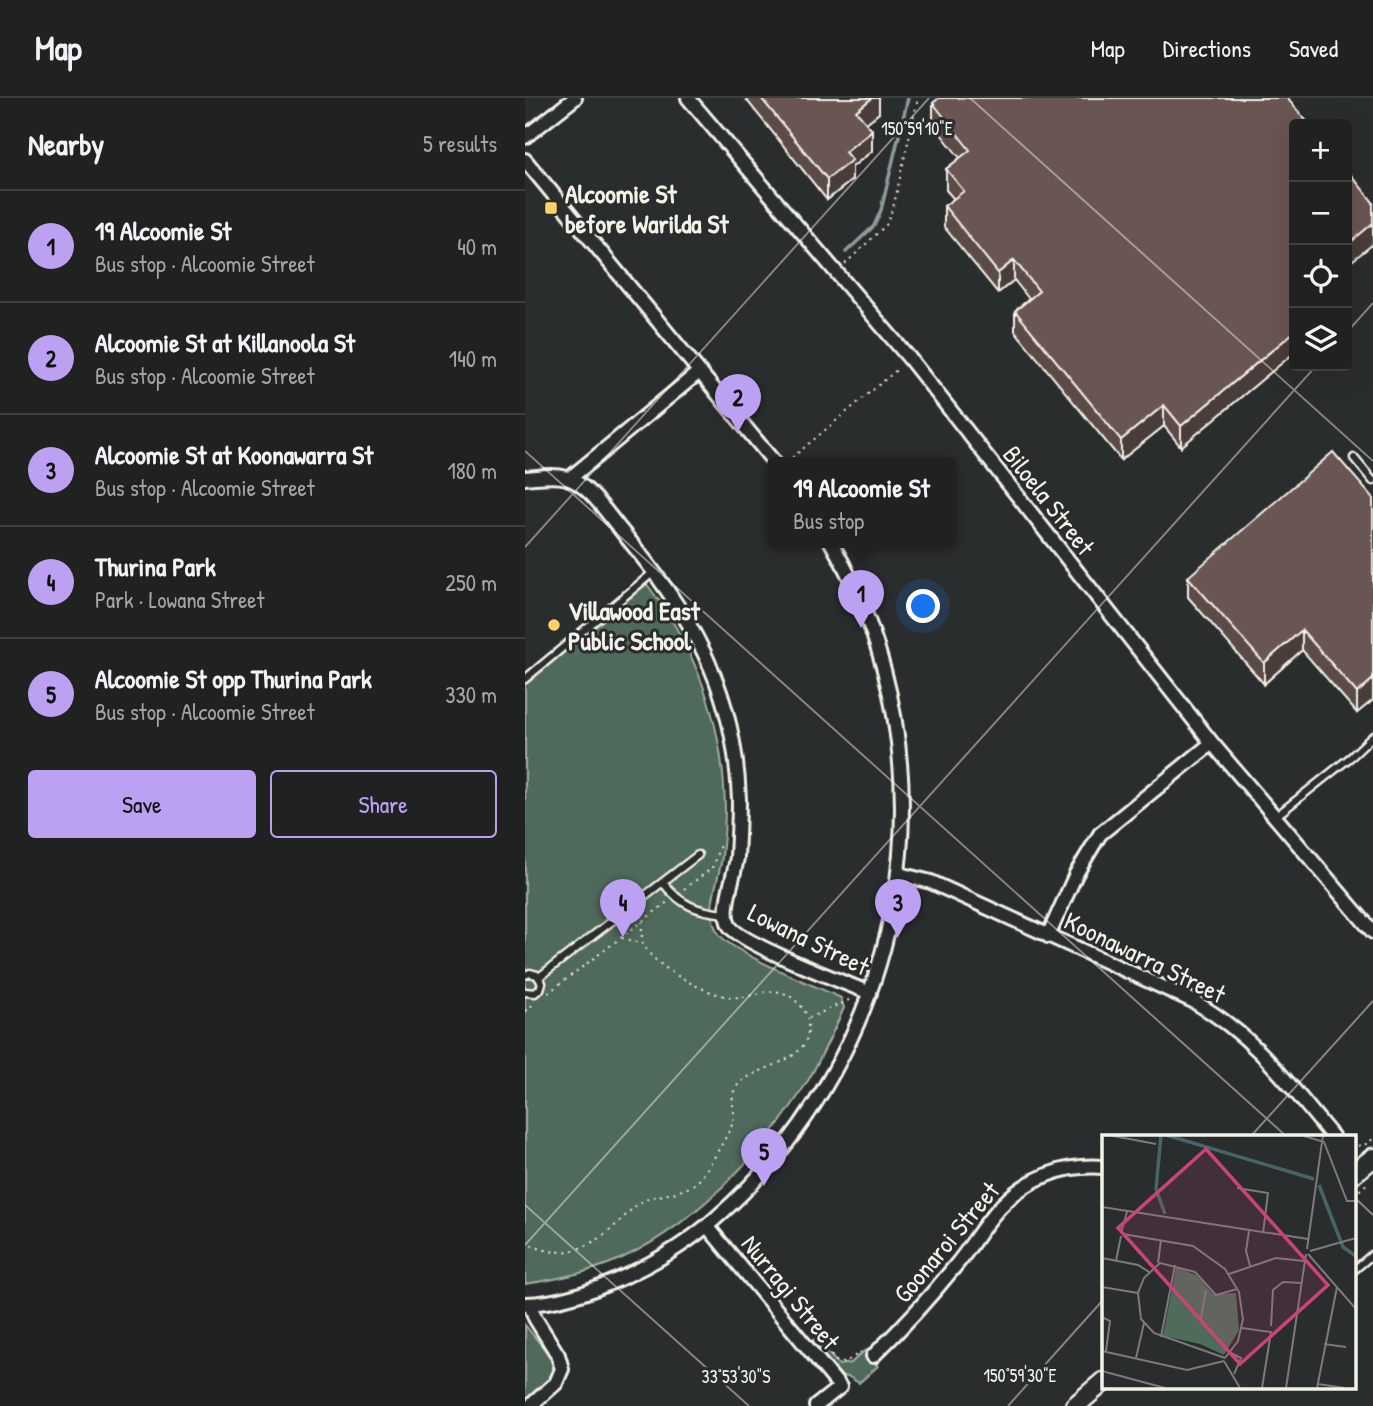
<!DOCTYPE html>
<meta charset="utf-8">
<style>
body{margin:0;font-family:"Patrick Hand",sans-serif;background:#282a2a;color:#f1f3f6}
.controls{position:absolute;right:21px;top:21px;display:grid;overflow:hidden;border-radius:7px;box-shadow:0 7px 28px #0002}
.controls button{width:63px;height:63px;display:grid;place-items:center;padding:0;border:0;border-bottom:2px solid #3d3f40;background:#202222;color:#f1f3f6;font:35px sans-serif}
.you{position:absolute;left:399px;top:509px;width:24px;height:24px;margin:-18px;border:5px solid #fff;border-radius:50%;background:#1a73e8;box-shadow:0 0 0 10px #1a73e833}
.badge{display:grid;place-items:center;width:46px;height:46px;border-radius:50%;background:#bca0f2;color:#111;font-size:23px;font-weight:700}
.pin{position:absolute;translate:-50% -58px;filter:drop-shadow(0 2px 4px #0008)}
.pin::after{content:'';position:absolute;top:37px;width:24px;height:21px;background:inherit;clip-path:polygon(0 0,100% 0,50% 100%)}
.popup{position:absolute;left:242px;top:359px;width:189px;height:91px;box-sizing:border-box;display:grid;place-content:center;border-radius:7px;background:#202222;filter:drop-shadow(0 2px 5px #0005);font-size:23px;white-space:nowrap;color:#a2a4a5}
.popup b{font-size:26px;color:#f1f3f6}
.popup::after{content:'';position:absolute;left:50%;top:100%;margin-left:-14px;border:14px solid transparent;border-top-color:#202222}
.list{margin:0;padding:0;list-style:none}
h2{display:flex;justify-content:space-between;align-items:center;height:91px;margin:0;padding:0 28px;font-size:30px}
h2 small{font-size:23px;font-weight:400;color:#a2a4a5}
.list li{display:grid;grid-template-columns:46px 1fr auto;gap:21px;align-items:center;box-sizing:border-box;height:112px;padding:0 28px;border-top:2px solid #3d3f40}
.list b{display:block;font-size:26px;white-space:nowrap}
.list p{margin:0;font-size:23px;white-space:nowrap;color:#a2a4a5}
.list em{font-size:23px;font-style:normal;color:#a2a4a5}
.actions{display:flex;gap:14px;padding:21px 28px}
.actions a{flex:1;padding:16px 0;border:2px solid #bca0f2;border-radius:7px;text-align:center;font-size:24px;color:#bca0f2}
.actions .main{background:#bca0f2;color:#111}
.icon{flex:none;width:38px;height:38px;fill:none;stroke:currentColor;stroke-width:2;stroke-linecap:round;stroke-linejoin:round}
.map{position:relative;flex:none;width:848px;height:1308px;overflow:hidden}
header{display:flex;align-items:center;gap:42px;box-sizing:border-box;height:98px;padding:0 35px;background:#202222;border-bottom:2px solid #3d3f40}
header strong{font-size:33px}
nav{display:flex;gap:38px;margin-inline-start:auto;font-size:24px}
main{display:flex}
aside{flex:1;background:#202222}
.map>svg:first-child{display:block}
.green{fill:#4f6b5a;stroke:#a2aea1;stroke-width:2}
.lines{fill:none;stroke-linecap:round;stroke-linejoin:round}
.stream{stroke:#8c9d9b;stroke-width:3.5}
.lane-casing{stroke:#f4f1e8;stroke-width:11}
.street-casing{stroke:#f4f1e8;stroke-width:18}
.secondary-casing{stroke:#f4f1e8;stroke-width:23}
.path{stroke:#f4f1e8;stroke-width:2;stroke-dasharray:2 5;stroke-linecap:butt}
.lane{stroke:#2a2d2e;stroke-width:6}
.street{stroke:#2a2d2e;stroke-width:12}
.secondary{stroke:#2a2d2e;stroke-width:18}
.wall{fill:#5a4b47;stroke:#f4f1e8;stroke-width:2}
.shaded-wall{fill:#4a3d3a;stroke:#f4f1e8;stroke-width:2}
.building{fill:#695753;stroke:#f4f1e8;stroke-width:2}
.ticks{fill:none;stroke:#f4f1e8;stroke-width:2;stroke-opacity:0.45}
.poi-dot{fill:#ffd166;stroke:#2a2d2e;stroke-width:2.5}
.labels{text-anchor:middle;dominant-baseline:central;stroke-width:6;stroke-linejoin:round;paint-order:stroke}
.poi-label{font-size:26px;font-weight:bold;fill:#f4f1e8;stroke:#2a2d2e;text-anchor:start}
.street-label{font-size:26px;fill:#f4f1e8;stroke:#2a2d2e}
.inset-river{fill:none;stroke:#466567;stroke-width:3.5}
.inset-road{fill:none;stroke:#7b7b78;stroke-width:2}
.view{fill:#cc4377;fill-opacity:0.15;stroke:#cc4377;stroke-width:3.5}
.inset-edge{fill:none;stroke:#f4f1e8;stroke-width:3.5}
.ticks-label{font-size:18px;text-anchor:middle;fill:#f4f1e8;stroke:#2a2d2e;stroke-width:6;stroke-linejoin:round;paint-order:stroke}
</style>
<header>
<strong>Map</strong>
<nav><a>Map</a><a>Directions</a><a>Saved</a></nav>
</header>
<main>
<aside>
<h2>Nearby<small>5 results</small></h2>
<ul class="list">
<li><span class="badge">1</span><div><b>19 Alcoomie St</b><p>Bus stop · Alcoomie Street</p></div><em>40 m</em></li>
<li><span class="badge">2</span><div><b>Alcoomie St at Killanoola St</b><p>Bus stop · Alcoomie Street</p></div><em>140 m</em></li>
<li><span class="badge">3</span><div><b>Alcoomie St at Koonawarra St</b><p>Bus stop · Alcoomie Street</p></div><em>180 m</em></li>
<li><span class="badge">4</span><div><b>Thurina Park</b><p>Park · Lowana Street</p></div><em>250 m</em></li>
<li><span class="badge">5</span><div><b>Alcoomie St opp Thurina Park</b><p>Bus stop · Alcoomie Street</p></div><em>330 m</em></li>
</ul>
<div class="actions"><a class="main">Save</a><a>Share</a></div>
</aside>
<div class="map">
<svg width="848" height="1308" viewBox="0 0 848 1308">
<rect width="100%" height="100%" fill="#2a2d2e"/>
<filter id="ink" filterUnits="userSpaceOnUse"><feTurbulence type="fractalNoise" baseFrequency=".0143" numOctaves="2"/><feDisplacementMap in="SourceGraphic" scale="14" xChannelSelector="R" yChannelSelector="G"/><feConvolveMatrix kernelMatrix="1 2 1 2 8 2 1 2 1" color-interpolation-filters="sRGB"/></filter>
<g filter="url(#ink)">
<path class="green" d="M121,485C172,551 199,628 200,712C200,728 199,743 197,759C194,784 178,814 194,836C207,855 291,888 316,900L319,910C308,934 297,958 284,981C240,1054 163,1135 83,1166C57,1176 27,1182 0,1186V587Z
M0,1227L24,1257L29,1269L24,1283L0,1303Z
M290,1241L314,1267L326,1265L339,1253L353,1268L334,1285L324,1279L316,1278L287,1243Z"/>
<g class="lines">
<path class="stream" d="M321,154L349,128L356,112L383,0"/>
<g class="lane-casing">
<path id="lane" d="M829,360L848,383
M0,581L130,473
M750,719L827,658L848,638
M138,785C157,808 171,813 201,816
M0,877L5,875L12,877L17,885L15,891L10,895L0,894
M14,879L173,757
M829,1172L848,1156"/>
</g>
<g class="street-casing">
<path id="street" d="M163,0L385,261L687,645L848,834
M0,39L50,0
M0,62L249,364
M0,380C14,379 29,376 42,380C64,387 81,414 95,431C165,516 210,587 214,701C214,720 213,740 212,759C210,777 196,811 204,827C213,845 321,885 345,895
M44,381L174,274
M374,776L406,784L668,903C731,939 762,984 807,1038
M523,838L551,776L575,736L687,645
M182,1128L315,1289L291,1308
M0,1206C61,1205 146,1160 191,1120C383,952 435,667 306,444
M5,1206L10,1220L33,1257L37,1271L31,1285L5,1308
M348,1258C378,1229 405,1199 431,1167C447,1148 459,1125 477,1107C504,1079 540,1066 578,1069"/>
</g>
<g class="secondary-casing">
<path id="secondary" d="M829,1075L848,1060
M550,1308L578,1284"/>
</g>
<path class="path" d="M320,166L362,126L369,106L393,0
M262,364L374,270
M159,791L187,770L196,744
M97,840L116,845
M23,895L144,803
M0,913L10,905
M284,920L324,902
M833,1048L841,1046L848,1041
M829,1097L844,1084
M0,1144C44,1168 75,1144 106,1112C125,1092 153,1101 173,1083C180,1076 205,1034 208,1024C211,1012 203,999 212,988C232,966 282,967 283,931C283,922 282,914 275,907C250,880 234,902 206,899C182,897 126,868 118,845C116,839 117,831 117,824
M306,1257L311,1263L319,1265L336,1254"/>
<use href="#lane" class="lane"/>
<use href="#street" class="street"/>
<use href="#secondary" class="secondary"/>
</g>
<path class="wall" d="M220,0H354V15L341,25L347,53L327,69V82L302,102Z
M762,0L656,349L639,328L596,362L490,233V213L504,201L489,182L473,195L419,129V108L429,101L421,92V71L435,60L408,26V5Z
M848,400V602L832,615L777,552L739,586L663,499V479Z"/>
<path class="shaded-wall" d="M347,0H354V15L331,33V13Z
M347,32V53L327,69V82L302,102V81L320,54Z
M848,125V146L822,167V147Z
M489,162V182L473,195V175Z
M826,188V208L822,212V191Z
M769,234V255L656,349V328Z
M639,307V328L596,362V342Z
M777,532V552L739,586V565Z
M848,581V602L832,615V595Z"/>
<path class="building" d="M236,0H347L331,13L347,32L320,54L327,62L302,81Z
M414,0H762L784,26H769V234L656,328L639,307L596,342L490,213L514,193L489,162L473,175L419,108L439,93L421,71L445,52L408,5Z
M822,72L848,104V125L822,147Z
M822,183L826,188L822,191Z
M808,354L848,400V581L832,595L777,532L739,565L663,479Z"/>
</g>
<path class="ticks" d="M445,0L848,363M822,234L848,205M0,353L761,1038M0,449L404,0M726,1038L848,903M829,1099L848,1117M0,1107L224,1308M0,1147L791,268M483,1308L578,1202"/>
<g class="poi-dot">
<rect x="19" y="103" width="14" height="14" rx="3.5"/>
<circle cx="29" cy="527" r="7"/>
</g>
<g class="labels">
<g class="poi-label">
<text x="40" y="95">Alcoomie St<tspan x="40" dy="30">before Warilda St</tspan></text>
<text x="43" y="512">Villawood East<tspan x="43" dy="30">Public School</tspan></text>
</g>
<g class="street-label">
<text transform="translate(524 402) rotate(52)">Biloela Street</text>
<text transform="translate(284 841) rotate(26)">Lowana Street</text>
<text transform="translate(620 859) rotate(26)">Koonawarra Street</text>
<text transform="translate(421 1144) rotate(-50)">Goonaroi Street</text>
<text transform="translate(266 1194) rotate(51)">Nurragi Street</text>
</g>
</g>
<g transform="translate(577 1037)">
<rect width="254" height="254" fill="#2a2d2e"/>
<path d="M74,132L94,140L111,159L134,158L137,195L122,220L98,209L61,201Z" fill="#4f6b5a"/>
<path class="inset-river" d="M59,0L54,54L63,79M64,0L212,44M217,50L241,112L254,121"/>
<path class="inset-road" d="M6,0L54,9M199,0L222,7L245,66H254M135,53L166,58L161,98M0,72L206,104M147,96L144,116L148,131M19,98L25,77M21,99L91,111L123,134L137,157L141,184L136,206L123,223M205,114L221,0M208,116L254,103M206,119L254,174M0,123L36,130L47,137M14,126L19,101M56,128L59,105M127,139L174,123L202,126M0,152L36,158M0,182L8,186L4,216M99,183L104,155M169,191L171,155L181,147L199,148M140,193L169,197L160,253M59,202L73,130M222,209L244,212M0,216L85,235L122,226M129,218L139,223L132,239M34,223L42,188M123,223L52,198L39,184L36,158L42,143L58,128L93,137L114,160L135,154M122,226L138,253M0,236L63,253M216,249L243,253M184,253L204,119M215,253L235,152"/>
<path class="view" d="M104,14L226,150L138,229L16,93Z"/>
<rect width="254" height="254" class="inset-edge"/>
</g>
<g class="ticks-label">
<text x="392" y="37">150°59'10"E</text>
<text x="495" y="1284">150°59'30"E</text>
<text x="211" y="1285">33°53'30"S</text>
</g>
</svg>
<div class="controls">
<button>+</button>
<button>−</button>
<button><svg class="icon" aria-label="locate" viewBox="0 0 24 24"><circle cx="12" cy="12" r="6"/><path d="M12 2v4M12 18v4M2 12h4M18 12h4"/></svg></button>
<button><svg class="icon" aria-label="layers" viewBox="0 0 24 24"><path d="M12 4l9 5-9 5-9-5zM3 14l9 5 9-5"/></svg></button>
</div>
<div class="you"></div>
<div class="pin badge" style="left:336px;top:530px">1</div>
<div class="popup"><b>19 Alcoomie St</b>Bus stop</div>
<div class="pin badge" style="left:213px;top:334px">2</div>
<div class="pin badge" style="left:373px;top:839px">3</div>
<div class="pin badge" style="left:98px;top:839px">4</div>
<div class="pin badge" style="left:239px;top:1088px">5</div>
</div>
</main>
